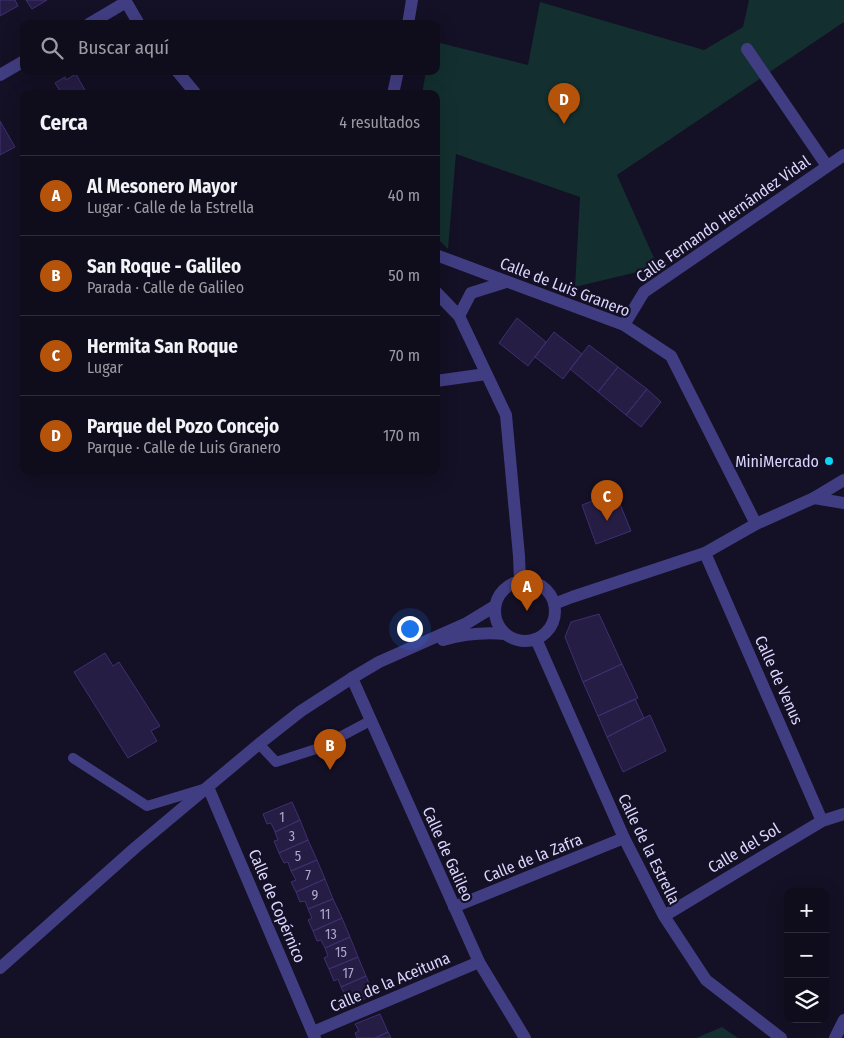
<!DOCTYPE html>
<html lang="es">
<meta charset="utf-8">
<style>
body{margin:0;font-family:"Fira Sans Condensed",sans-serif;background:#1d1a29;color:#f1f3f6}
.controls{position:absolute;right:15px;bottom:15px;display:grid;overflow:hidden;border-radius:10px;box-shadow:0 5px 20px #0002}
.controls button{width:45px;height:45px;display:grid;place-items:center;padding:0;border:0;border-bottom:1px solid #2f2c3b;background:#0f0c1c;color:#f1f3f6;font:25px sans-serif}
.you{position:absolute;left:409px;top:628px;width:18px;height:18px;margin:-12px;border:4px solid #fff;border-radius:50%;background:#1a73e8;box-shadow:0 0 0 8px #1a73e833}
.badge{display:grid;place-items:center;width:32px;height:32px;border-radius:50%;background:#b45309;color:#fff;font-size:16px;font-weight:700}
.pin{position:absolute;translate:-50% -41px;filter:drop-shadow(0 1px 2px #0008)}
.pin::after{content:'';position:absolute;top:26px;width:18px;height:15px;background:inherit;clip-path:polygon(0 0,100% 0,50% 100%)}
.list{margin:0;padding:0;list-style:none}
h2{display:flex;justify-content:space-between;align-items:center;height:65px;margin:0;padding:0 20px;font-size:21px}
h2 small{font-size:16px;font-weight:400;color:#9b9ba3}
.list li{display:grid;grid-template-columns:32px 1fr auto;gap:15px;align-items:center;box-sizing:border-box;height:80px;padding:0 20px;border-top:1px solid #2f2c3b}
.list b{display:block;font-size:19px;white-space:nowrap}
.list p{margin:0;font-size:16px;white-space:nowrap;color:#9b9ba3}
.list em{font-size:16px;font-style:normal;color:#9b9ba3}
.icon{flex:none;width:28px;height:28px;fill:none;stroke:currentColor;stroke-width:2;stroke-linecap:round;stroke-linejoin:round}
.map{position:relative;flex:none;width:844px;height:1038px;overflow:hidden}
.search{position:absolute;background:#0f0c1c;box-shadow:0 5px 20px #0002;left:20px;top:20px;width:420px;height:55px;display:flex;align-items:center;gap:12px;box-sizing:border-box;padding:0 18px;border-radius:10px;color:#9b9ba3;font-size:19px}
.panel{position:absolute;background:#0f0c1c;box-shadow:0 5px 20px #0002;left:20px;top:90px;width:420px;height:385px;border-radius:10px}
.map>svg:first-child{display:block}
.green{fill:#132f2f}
.building{fill:#261d45;stroke:#3e3071}
.lines{fill:none;stroke-linecap:round;stroke-linejoin:round}
.service{stroke:#413d82;stroke-width:10}
.pedestrian{stroke:#413d82;stroke-width:12}
.minor{stroke:#413d82;stroke-width:12}
.tertiary{stroke:#413d82;stroke-width:12}
.poi-dot{fill:#09d7f6;stroke:#141025;stroke-width:2}
.labels{text-anchor:middle;dominant-baseline:central;stroke-width:4.5;stroke-linejoin:round;paint-order:stroke}
.number-label{font-size:14px;fill:#aea8cf}
.street-label{font-size:16px;fill:#dbd6fd;stroke:#141025}
.poi-label{font-size:16px;fill:#dbd6fd;stroke:#141025;text-anchor:end}
</style>
<div class="map">
<svg width="844" height="1038" viewBox="0 0 844 1038">
<rect width="100%" height="100%" fill="#141025"/>
<path class="green" d="M749,0H844V22L617,175L658,267L575,287L580,197L456,154L448,249L436,237V94H422L426,71H436V42L528,65L540,2L704,50L743,27Z
M722,1027L738,1038H696Z"/>
<path class="building" d="M0,0H15L18,6L0,16Z
M26,0H47L32,9Z
M76,74L87,94H62L55,83L65,77L66,80Z
M0,121L15,147L0,155Z
M517,318L546,342L528,366L499,343Z
M554,332L582,354L563,379L535,357Z
M589,345L618,367L598,392L570,369Z
M618,367L647,389L626,415L598,392Z
M647,389L661,402L641,427L626,415Z
M600,498L604,510L620,504L631,531L596,544L582,505Z
M599,614L622,664L583,682L565,637L571,622Z
M105,653L113,666L119,662L160,726L151,731L157,741L128,758L74,672Z
M622,664L638,698L598,716L583,682Z
M635,699L644,718L607,737L598,716Z
M650,715L666,751L623,772L607,737Z
M292,802L300,820L275,832L271,823L267,824L263,814Z
M300,820L308,840L279,853L274,841L278,840L275,832Z
M308,840L317,860L291,871L288,862L284,863L279,853Z
M317,860L325,879L296,892L291,882L296,880L291,871Z
M325,879L333,899L308,909L305,901L300,902L296,892Z
M333,899L342,918L313,931L308,920L312,918L308,909Z
M342,918L350,937L325,948L321,940L317,941L313,931Z
M350,937L358,957L329,969L324,958L328,956L325,948Z
M358,957L366,976L341,987L338,979L334,981L329,969Z
M366,976L374,995L345,1007L341,997L345,995L341,987Z
M380,1014L388,1032L375,1038H357L355,1033L359,1031L355,1024Z
M388,1032L391,1038H375Z"/>
<g class="lines">
<path class="service" d="M259,744L276,762L319,748L370,721
M73,758L147,806L203,789"/>
<path class="pedestrian" d="M747,49L827,166
M454,907L624,838
M313,1032L479,962"/>
<path class="minor" d="M125,0L139,24
M89,24L126,2
M408,24L412,0
M177,71L196,94
M0,75L24,61
M393,94L398,71
M436,255L624,325L671,356L756,524
M436,292L459,316L506,415L519,556L520,581
M459,316L471,293L506,282
M624,325L644,292L844,155
M436,381L486,374
M814,498L844,503
M705,553L822,821
M536,639L624,838L664,916L706,980L781,1038
M352,678L479,962L525,1038
M208,787L315,1038
M664,916L822,821L844,814
M835,1038L844,1020"/>
<path class="tertiary" d="M495 611a30 30 0 1 1 60 0a30 30 0 1 1-60 0Z
M554,604L572,597L705,553L756,524L814,498L844,480
M443,640C464,634 483,632 505,634
M0,968L136,847L259,744L301,711L352,678L379,662L467,623L495,606"/>
</g>
<circle class="poi-dot" cx="829" cy="461" r="5"/>
<g class="labels">
<g class="number-label">
<text x="282" y="817">1</text>
<text x="292" y="836">3</text>
<text x="298" y="856">5</text>
<text x="308" y="875">7</text>
<text x="315" y="895">9</text>
<text x="325" y="914">11</text>
<text x="331" y="934">13</text>
<text x="341" y="952">15</text>
<text x="348" y="973">17</text>
</g>
<g class="street-label">
<text transform="translate(723 219) rotate(-35)">Calle Fernando Hernández Vidal</text>
<text transform="translate(565 287) rotate(21)">Calle de Luis Granero</text>
<text transform="translate(779 680) rotate(66)">Calle de Venus</text>
<text transform="translate(744 848) rotate(-31)">Calle del Sol</text>
<text transform="translate(649 849) rotate(64)">Calle de la Estrella</text>
<text transform="translate(448 854) rotate(66)">Calle de Galileo</text>
<text transform="translate(533 858) rotate(-22)">Calle de la Zafra</text>
<text transform="translate(277 906) rotate(67)">Calle de Copérnico</text>
<text transform="translate(390 982) rotate(-23)">Calle de la Aceituna</text>
</g>
<g class="poi-label">
<text x="819" y="461">MiniMercado</text>
</g>
</g>
</svg>
<div class="controls">
<button>+</button>
<button>−</button>
<button><svg class="icon" aria-label="layers" viewBox="0 0 24 24"><path d="M12 4l9 5-9 5-9-5zM3 14l9 5 9-5"/></svg></button>
</div>
<div class="you"></div>
<div class="pin badge" style="left:527px;top:611px">A</div>
<div class="pin badge" style="left:330px;top:770px">B</div>
<div class="pin badge" style="left:607px;top:521px">C</div>
<div class="pin badge" style="left:564px;top:124px">D</div>
<div class="search"><svg class="icon" aria-label="search" viewBox="0 0 24 24"><circle cx="10" cy="10" r="6"/><path d="M15 15l6 6"/></svg>Buscar aquí</div>
<section class="panel">
<h2>Cerca<small>4 resultados</small></h2>
<ul class="list">
<li><span class="badge">A</span><div><b>Al Mesonero Mayor</b><p>Lugar · Calle de la Estrella</p></div><em>40 m</em></li>
<li><span class="badge">B</span><div><b>San Roque - Galileo</b><p>Parada · Calle de Galileo</p></div><em>50 m</em></li>
<li><span class="badge">C</span><div><b>Hermita San Roque</b><p>Lugar</p></div><em>70 m</em></li>
<li><span class="badge">D</span><div><b>Parque del Pozo Concejo</b><p>Parque · Calle de Luis Granero</p></div><em>170 m</em></li>
</ul>
</section>
</div>
